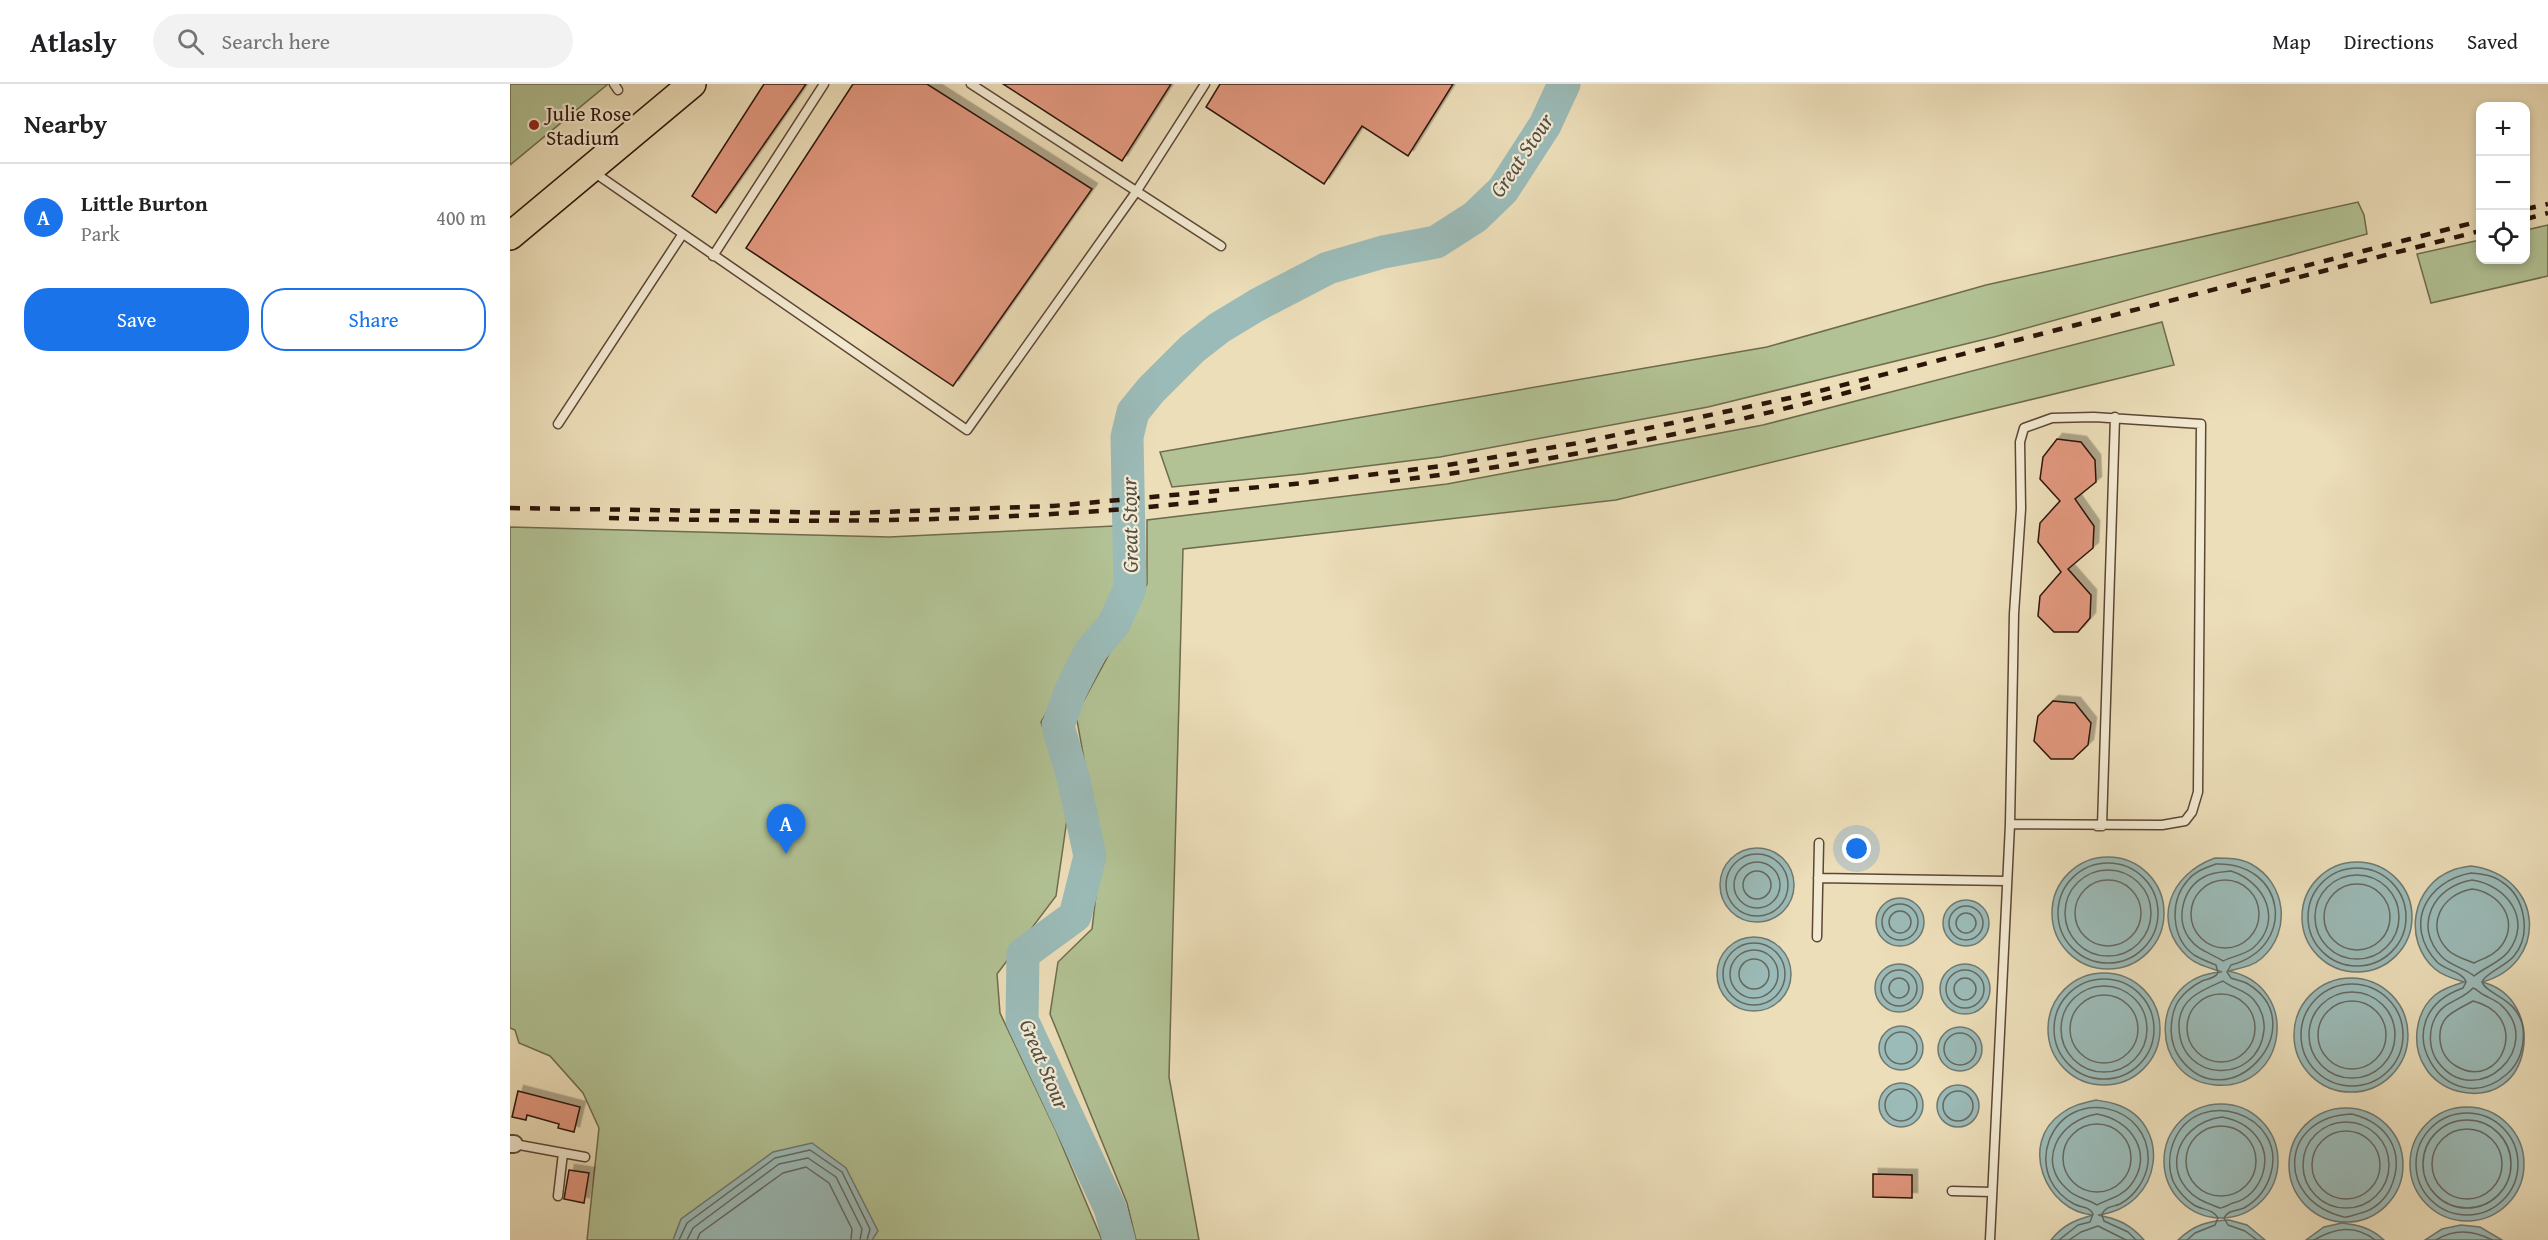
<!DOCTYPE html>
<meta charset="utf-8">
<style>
body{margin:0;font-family:"Gentium Book Plus",serif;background:#f2f2f2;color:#202124}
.controls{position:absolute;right:18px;top:18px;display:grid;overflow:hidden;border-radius:12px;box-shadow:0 3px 9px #0003}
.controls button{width:54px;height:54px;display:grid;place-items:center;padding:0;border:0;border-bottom:2px solid #e0e0e0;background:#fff;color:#202124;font:30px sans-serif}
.you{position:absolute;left:1347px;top:765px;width:21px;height:21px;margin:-15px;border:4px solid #fff;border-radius:50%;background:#1a73e8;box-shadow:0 0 0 9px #1a73e833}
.badge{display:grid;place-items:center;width:39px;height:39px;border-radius:50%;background:#1a73e8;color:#fff;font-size:20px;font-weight:700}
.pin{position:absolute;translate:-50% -50px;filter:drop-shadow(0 2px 3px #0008)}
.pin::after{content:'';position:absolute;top:32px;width:21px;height:18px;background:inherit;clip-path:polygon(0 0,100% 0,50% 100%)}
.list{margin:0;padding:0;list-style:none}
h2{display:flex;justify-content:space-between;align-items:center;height:78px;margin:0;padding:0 24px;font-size:26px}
h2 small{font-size:20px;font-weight:400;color:#757577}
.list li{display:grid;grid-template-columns:39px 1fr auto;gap:18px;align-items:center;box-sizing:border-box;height:108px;padding:0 24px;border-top:2px solid #e0e0e0}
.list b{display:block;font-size:22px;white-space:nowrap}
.list p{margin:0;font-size:20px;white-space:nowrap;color:#757577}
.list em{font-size:20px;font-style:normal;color:#757577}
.actions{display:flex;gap:12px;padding:18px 24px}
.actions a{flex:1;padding:14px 0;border:2px solid #1a73e8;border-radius:24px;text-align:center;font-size:21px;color:#1a73e8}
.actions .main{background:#1a73e8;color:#fff}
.icon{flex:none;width:33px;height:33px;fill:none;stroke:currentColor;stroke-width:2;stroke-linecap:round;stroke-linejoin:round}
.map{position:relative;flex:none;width:2038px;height:1156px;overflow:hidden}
header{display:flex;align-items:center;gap:36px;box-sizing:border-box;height:84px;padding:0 30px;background:#fff;border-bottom:2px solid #e0e0e0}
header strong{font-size:28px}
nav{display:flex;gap:33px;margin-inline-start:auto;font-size:21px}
.search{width:420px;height:54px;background:#f2f2f2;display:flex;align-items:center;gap:15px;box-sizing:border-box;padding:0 21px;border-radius:33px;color:#757577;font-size:22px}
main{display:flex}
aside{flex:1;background:#fff}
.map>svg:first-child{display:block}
.green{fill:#b2c294;stroke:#6f6b4e;stroke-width:1.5}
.water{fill:#9bbbb8;stroke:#6f7872;stroke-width:1.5}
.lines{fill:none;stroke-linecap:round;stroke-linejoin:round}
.shore{stroke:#646860;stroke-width:1.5}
.river{stroke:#9bbbb8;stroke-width:33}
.building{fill:#e2987f;stroke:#2c1409;stroke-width:1.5;filter:url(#shadow)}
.lane-casing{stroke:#5c4635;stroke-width:11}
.street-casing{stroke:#5c4635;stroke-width:20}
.primary-casing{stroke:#2c1409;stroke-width:30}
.lane{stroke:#f3ead2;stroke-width:8}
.street{stroke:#f3ead2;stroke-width:16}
.primary{stroke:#ecdeb9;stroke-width:27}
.rail{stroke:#2c1409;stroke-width:4.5;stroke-dasharray:10 10;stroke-linecap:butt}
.poi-dot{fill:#8f2418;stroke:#f3ead2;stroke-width:2}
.labels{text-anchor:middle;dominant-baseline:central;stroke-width:4.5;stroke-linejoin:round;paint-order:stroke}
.poi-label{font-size:21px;fill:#2c1409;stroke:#f3ead2;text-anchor:start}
.water-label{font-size:22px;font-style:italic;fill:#534e46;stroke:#f3ead2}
</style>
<header>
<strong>Atlasly</strong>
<div class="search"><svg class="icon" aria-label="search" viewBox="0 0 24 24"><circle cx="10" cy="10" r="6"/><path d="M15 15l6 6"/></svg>Search here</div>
<nav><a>Map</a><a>Directions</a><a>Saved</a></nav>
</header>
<main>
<aside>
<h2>Nearby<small></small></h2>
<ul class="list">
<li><span class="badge">A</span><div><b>Little Burton</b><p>Park</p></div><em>400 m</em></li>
</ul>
<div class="actions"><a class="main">Save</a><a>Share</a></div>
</aside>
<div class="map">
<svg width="2038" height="1156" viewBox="0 0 2038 1156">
<defs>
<filter id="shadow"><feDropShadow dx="5.5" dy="-5.5" stdDeviation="0" flood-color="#0004"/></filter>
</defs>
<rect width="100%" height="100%" fill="#ecdeb9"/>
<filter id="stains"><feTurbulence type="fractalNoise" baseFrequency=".00333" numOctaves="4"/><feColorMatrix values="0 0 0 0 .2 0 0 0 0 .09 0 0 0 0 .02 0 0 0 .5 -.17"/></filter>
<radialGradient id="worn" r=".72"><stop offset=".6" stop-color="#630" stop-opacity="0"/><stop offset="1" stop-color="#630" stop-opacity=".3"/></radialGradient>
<path class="green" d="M0,0H98L0,81Z
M1848,118L1854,131L1857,150L1484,253L1198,323L930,373L792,390L662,403L650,368L1257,263L1476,201Z
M2038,141V192L1921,219L1907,170L1970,156V176H2016V146Z
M1652,238L1664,281L1106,416L673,465L659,993L689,1156H626L617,1119L540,930L548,878L582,845L591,768L566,631L637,500V436L937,400L1253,341Z
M604,442L608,497L581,551L531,638L558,728L546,812L487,890L490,929L546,1047L592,1156H77L89,1044L73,1009L40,972L9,959L5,946L0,944V443L379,453Z"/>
<path class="water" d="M1210 801a37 37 0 1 1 74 0a37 37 0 1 1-74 0Z
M1542 829a56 56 0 1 1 112 0a56 56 0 1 1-112 0Z
M1705,774C1717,774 1730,774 1741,780C1776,799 1782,847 1752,874C1742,883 1730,884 1718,887C1792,901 1778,1007 1705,1001C1638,995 1637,892 1712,888C1701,884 1688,882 1678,873C1640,838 1660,790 1705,774Z
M1792 833a55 55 0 1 1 110 0a55 55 0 1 1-110 0Z
M1961,782C2036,792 2038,881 1972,898C2038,914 2024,1027 1947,1007C1935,1004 1922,995 1915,983C1901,961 1905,928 1925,911C1934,904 1944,901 1954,898C1944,895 1933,892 1925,885C1892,856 1902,801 1943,786C1948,784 1955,783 1961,782Z
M1366 838a24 24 0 1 1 48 0a24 24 0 1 1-48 0Z
M1433 839a23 23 0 1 1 46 0a23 23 0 1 1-46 0Z
M1207 890a37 37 0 1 1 74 0a37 37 0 1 1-74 0Z
M1365 904a24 24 0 1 1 48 0a24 24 0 1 1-48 0Z
M1430 905a25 25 0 1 1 50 0a25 25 0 1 1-50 0Z
M1538 945a56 56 0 1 1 112 0a56 56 0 1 1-112 0Z
M1784 951a57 57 0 1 1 114 0a57 57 0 1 1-114 0Z
M1369 964a22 22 0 1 1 44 0a22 22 0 1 1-44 0Z
M1428 965a22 22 0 1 1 44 0a22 22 0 1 1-44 0Z
M1369 1021a22 22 0 1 1 44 0a22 22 0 1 1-44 0Z
M1427 1022a21 21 0 1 1 42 0a21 21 0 1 1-42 0Z
M1586,1016C1592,1017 1599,1018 1605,1020C1663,1038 1654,1123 1588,1131C1608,1135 1620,1140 1634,1156H1541C1553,1141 1565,1136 1583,1131C1535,1127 1508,1059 1552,1029C1563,1021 1573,1019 1586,1016Z
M1654 1077a57 57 0 1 1 114 0a57 57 0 1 1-114 0Z
M1900 1080a57 57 0 1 1 114 0a57 57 0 1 1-114 0Z
M1779 1081a57 57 0 1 1 114 0a57 57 0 1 1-114 0Z
M302,1059L336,1084L368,1147L362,1156H163L171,1135L263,1068Z
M1719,1136L1737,1141L1755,1156H1668C1684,1141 1697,1137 1719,1136Z
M1832,1139C1849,1141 1861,1144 1874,1156H1796L1814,1143Z
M1951,1141L1970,1143L1992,1156H1915L1932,1145Z"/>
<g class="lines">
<path class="shore" d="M1216 801a31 31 0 1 1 62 0a31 31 0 1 1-62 0Z
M1224 801a23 23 0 1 1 46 0a23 23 0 1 1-46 0Z
M1548 829a50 50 0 1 1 100 0a50 50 0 1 1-100 0Z
M1706,780C1776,778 1788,863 1721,881L1717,888L1721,894C1726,896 1733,897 1738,900C1806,942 1718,1039 1670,974C1659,959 1659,938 1666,921C1671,911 1682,902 1692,897C1699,894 1704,895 1708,889L1706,881C1698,878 1691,875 1684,871C1661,854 1659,817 1678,796C1685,787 1696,784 1706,780Z
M1798 833a49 49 0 1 1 98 0a49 49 0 1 1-98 0Z
M1555 829a43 43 0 1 1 86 0a43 43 0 1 1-86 0Z
M1233 801a14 14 0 1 1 28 0a14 14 0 1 1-28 0Z
M1721,787C1755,798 1774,837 1743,864C1734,871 1723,872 1713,877C1701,869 1688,867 1679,854C1665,834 1673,804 1694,793C1702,788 1712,788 1721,787Z
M1961,789C1972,790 1983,791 1992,798C2015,813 2022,850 2004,872C1996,882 1975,889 1972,898C1976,911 2008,913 2013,944C2015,961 2010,979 1997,990C1937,1043 1868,934 1953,904L1956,898C1953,888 1935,886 1927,878C1893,841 1916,797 1961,789Z
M1805 833a42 42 0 1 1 84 0a42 42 0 1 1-84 0Z
M1565 829a33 33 0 1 1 66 0a33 33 0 1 1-66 0Z
M1681 830a34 34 0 1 1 68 0a34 34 0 1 1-68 0Z
M1962,796C1997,801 2023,836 1998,868C1989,879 1975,883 1964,892C1955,884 1941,882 1932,873C1902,842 1924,802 1962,796Z
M1814 833a33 33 0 1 1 66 0a33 33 0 1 1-66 0Z
M1962,805C1988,808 2010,835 1992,861C1985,871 1974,874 1964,879C1955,875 1945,873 1938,866C1914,842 1932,810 1962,805Z
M1372 838a18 18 0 1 1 36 0a18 18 0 1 1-36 0Z
M1439 839a17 17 0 1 1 34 0a17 17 0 1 1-34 0Z
M1379 838a11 11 0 1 1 22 0a11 11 0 1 1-22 0Z
M1446 839a10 10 0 1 1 20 0a10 10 0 1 1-20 0Z
M1213 890a31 31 0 1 1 62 0a31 31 0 1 1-62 0Z
M1220 890a24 24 0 1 1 48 0a24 24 0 1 1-48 0Z
M1229 890a15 15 0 1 1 30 0a15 15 0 1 1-30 0Z
M1371 904a18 18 0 1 1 36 0a18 18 0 1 1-36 0Z
M1436 905a19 19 0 1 1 38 0a19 19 0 1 1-38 0Z
M1379 904a10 10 0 1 1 20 0a10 10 0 1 1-20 0Z
M1444 905a11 11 0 1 1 22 0a11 11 0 1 1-22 0Z
M1544 945a50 50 0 1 1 100 0a50 50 0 1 1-100 0Z
M1713,897C1723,905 1736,906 1744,916C1751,924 1755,936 1754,946C1748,1002 1670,999 1669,943C1668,915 1692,906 1713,897Z
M1791 951a51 51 0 1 1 102 0a51 51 0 1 1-102 0Z
M1551 945a43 43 0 1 1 86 0a43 43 0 1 1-86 0Z
M1963,904C1967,905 1969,909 1974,911C1979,914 1985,916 1990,920C2038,962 1966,1029 1928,978C1919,966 1918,948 1925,934C1933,917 1952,917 1963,904Z
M1799 951a43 43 0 1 1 86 0a43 43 0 1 1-86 0Z
M1677 944a34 34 0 1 1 68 0a34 34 0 1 1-68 0Z
M1560 945a34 34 0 1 1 68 0a34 34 0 1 1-68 0Z
M1808 951a34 34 0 1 1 68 0a34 34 0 1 1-68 0Z
M1963,917C2023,932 1991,1009 1946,982C1936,976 1931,967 1930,956C1928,931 1946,927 1963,917Z
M1375 964a16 16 0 1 1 32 0a16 16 0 1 1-32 0Z
M1434 965a16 16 0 1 1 32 0a16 16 0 1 1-32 0Z
M1375 1021a16 16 0 1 1 32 0a16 16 0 1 1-32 0Z
M1433 1022a15 15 0 1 1 30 0a15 15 0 1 1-30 0Z
M1906 1080a51 51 0 1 1 102 0a51 51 0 1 1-102 0Z
M1587,1030C1622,1036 1645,1071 1620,1102C1611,1113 1598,1115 1587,1121C1578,1115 1566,1114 1558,1106C1525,1078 1549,1036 1587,1030Z
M1842,1030C1877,1039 1896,1067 1881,1103C1876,1115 1864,1126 1851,1129C1846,1130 1838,1134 1834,1133C1764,1116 1770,1032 1842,1030Z
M1712,1033C1740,1038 1763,1061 1752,1092C1747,1105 1737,1116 1723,1119C1720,1120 1713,1124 1710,1124C1707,1123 1700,1120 1697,1119C1649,1099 1661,1040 1712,1033Z
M1913 1080a44 44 0 1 1 88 0a44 44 0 1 1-88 0Z
M1793 1081a43 43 0 1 1 86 0a43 43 0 1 1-86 0Z
M1553 1074a34 34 0 1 1 68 0a34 34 0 1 1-68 0Z
M1676 1077a35 35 0 1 1 70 0a35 35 0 1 1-70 0Z
M1922 1080a35 35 0 1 1 70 0a35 35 0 1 1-70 0Z
M1802 1081a34 34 0 1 1 68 0a34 34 0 1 1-68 0Z
M169,1156L177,1139L265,1074L300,1066L332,1088L360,1145L357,1156
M177,1156L183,1144L269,1080L298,1074L326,1093L352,1145L350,1156
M187,1156L190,1149L273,1089L296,1083L319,1099L342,1145L341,1156
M1549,1156L1568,1141L1580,1138L1583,1130C1579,1122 1572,1124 1564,1120C1555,1115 1546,1107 1541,1097C1535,1085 1534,1070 1539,1057C1560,1001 1642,1020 1638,1079C1636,1095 1625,1112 1610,1120C1603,1123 1595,1122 1592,1131L1594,1137L1618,1148L1626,1156
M1559,1156L1571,1148L1588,1142L1616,1156
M1677,1156L1685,1149L1705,1141L1708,1134C1703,1125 1692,1126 1684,1121C1676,1116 1667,1106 1663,1097C1658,1084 1659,1069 1664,1057C1688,1000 1777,1030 1761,1089C1757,1104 1748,1116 1734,1124C1726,1127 1718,1126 1714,1134L1718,1141L1735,1147L1747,1156
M1804,1156C1825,1144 1845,1140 1865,1156
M1926,1156C1945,1144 1963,1146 1982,1156"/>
<path class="river" d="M609,1156L600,1124L512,936L513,870L565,832L580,772L564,697L548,642L561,606L580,568L604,540L620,504L617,353L623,328L641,306L682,265L709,244L747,221L818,184L873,168L926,158L965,133L993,106L1035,41L1054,0"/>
</g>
<path class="building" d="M254,0H296L206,129L182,112Z
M343,0H417L582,105L443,302L236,164Z
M493,0H661L612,77Z
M710,0H943L898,72L852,42L814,100L696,23Z
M1547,355L1571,358L1585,376L1586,398L1565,415L1584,442L1583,464L1558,485L1581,511L1580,534L1568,548H1544L1528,532L1530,512L1551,488L1528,458L1530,439L1550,417L1530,395L1533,373Z
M1543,617L1565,619L1581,639L1578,661L1563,675H1541L1524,657L1528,632Z
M8,1007L70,1023L64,1048L48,1044L49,1040L17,1031L16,1036L2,1033Z
M59,1086L79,1089L74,1119L54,1115Z
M1363,1090L1402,1091V1114L1363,1113Z"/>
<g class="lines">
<g class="lane-casing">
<path id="lane" d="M104,0L108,6
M461,0L711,162
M82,87L457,346L626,108L695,0
M203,172L314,0
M48,340L172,151
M1587,742H1592L1605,333
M1308,794L1497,797
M1307,853L1309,759
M4,1060L75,1073
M1442,1107L1482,1108
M48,1112L53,1069
M1480,1156L1500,740L1504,530L1511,425L1510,358L1514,344L1542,334L1584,333L1691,340L1688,708L1682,728L1675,737L1652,741L1500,740"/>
</g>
<g class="street-casing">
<path id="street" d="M0,1060H4"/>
</g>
<g class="primary-casing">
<path id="primary" d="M0,152L182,0"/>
</g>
<use href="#lane" class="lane"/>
<use href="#street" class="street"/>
<use href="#primary" class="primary"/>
<path class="rail" d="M2016,125L2038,120
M2016,135L2038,129
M1731,208L1970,147
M880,397C1042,379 1208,344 1365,301
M0,424L342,429L543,422L794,399L932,382L1068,359L1294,311L1970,137
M99,434C302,439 505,439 707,416"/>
</g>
<circle class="poi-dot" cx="24" cy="41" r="6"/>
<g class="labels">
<g class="poi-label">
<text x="36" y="29">Julie Rose<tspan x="36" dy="24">Stadium</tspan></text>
</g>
<g class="water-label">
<text transform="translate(1011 71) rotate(-56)">Great Stour</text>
<text transform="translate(619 441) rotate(-91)">Great Stour</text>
<text transform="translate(535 980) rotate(67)">Great Stour</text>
</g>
</g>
<rect width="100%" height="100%" filter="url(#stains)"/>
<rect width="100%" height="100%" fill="url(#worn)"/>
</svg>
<div class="controls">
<button>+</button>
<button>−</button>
<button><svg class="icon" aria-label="locate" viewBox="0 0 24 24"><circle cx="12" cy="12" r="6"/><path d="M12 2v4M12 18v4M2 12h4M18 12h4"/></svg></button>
</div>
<div class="you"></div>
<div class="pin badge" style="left:276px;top:770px">A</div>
</div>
</main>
